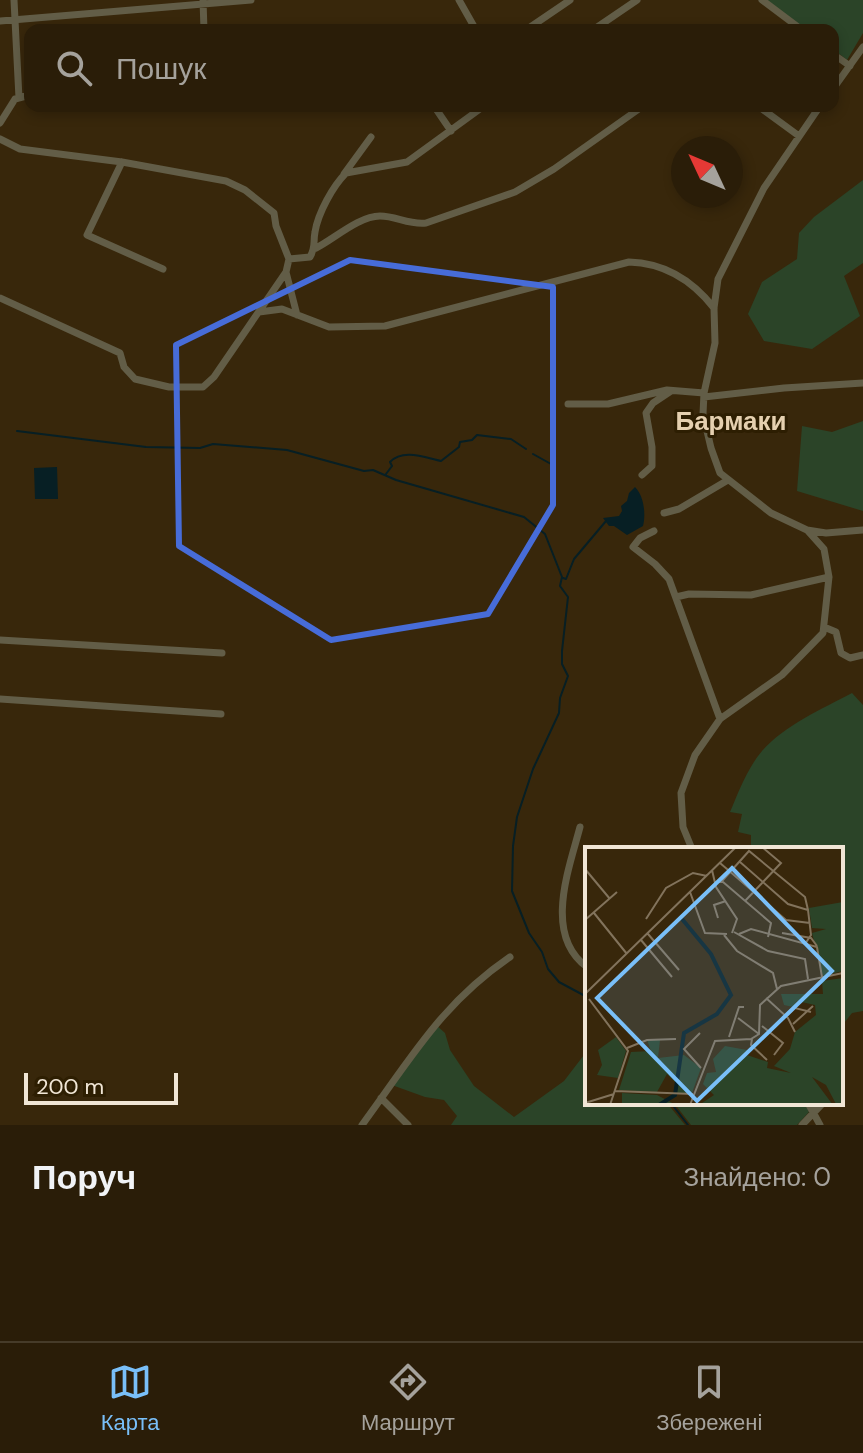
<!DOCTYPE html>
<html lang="uk">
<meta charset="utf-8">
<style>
body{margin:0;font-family:"DM Sans",sans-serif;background:#362a16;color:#f1f3f6}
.compass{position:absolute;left:671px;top:136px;width:72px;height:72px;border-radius:50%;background:#2a1d08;box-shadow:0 4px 12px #0003;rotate:314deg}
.scale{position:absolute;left:24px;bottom:20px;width:154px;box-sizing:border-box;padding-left:8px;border:4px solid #f1e6d6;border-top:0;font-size:22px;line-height:28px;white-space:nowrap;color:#f1e6d6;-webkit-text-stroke:6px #2d1e02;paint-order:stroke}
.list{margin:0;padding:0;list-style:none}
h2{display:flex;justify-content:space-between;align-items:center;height:104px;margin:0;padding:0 32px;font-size:34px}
h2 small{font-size:26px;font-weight:400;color:#a5a29c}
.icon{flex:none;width:44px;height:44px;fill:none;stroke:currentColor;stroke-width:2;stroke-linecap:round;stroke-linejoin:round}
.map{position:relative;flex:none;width:863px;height:1125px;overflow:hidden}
.search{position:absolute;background:#2a1d08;box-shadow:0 4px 12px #0003;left:24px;right:24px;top:24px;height:88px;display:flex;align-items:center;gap:20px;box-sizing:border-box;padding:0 28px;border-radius:16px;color:#a5a29c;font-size:30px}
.sheet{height:216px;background:#2a1d08}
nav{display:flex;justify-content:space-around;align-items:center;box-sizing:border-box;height:112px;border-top:2px solid #463b29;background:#2a1d08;font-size:22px;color:#a5a29c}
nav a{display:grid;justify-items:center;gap:4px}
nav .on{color:#79bff8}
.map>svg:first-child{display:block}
.green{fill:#2b4428}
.water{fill:#071f24}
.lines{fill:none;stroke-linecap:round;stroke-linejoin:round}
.stream{stroke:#071f24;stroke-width:2}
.minor{stroke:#625d47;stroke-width:7}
.marked{fill:none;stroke:#476cd8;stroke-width:6;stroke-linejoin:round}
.labels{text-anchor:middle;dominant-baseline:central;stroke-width:6;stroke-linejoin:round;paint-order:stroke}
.quarter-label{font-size:26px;font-weight:bold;fill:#e5d0b0;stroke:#2d1e02}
.inset-river{fill:none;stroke:#071f24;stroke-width:4}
.inset-road{fill:none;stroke:#82735c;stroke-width:2}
.view{fill:#79bff8;fill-opacity:0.15;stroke:#79bff8;stroke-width:4}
.inset-edge{fill:none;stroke:#f1e6d6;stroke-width:4}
</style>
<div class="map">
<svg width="863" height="1125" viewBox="0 0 863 1125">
<rect width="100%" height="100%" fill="#38270b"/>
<path class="green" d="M765,0H863V33L847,60L833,49V30H807Z
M863,180V263L844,276L860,316L812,349L764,341L748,314L762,282L797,259L799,233L814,217Z
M863,421V511L797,491L802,426L832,432Z
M852,693L863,705V1011L852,1013L841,1027V849H751V835L738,832L742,814L730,812C739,791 747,769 762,751C785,725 822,709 852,693Z
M435,1024L445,1033L450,1050L474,1086L514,1117L564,1081L587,1051V1103H667L685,1125H451L457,1116L444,1100L425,1097L389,1084Z
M674,1103H806L809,1112L797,1125H691Z"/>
<path class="water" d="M57,467L58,499H35L34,468Z
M635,487C644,496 646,514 643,526L627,535L614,526H609L603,518L619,516L622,511L621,506L627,501L629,493Z"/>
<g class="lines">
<path class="stream" d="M17,431L146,447L200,448L213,444L287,450L364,471L373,470L396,480L524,517L545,534L562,577L560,586L568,597L562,651V664L568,676L560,698L559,713L533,769L517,817L513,846L512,891L529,933L542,952L548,969L559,982L587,997
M533,454L551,464
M386,474L392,466L390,462C403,448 426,458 441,461L459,447L460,442L472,440L477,435L511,439L526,449
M563,578L566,579L574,559L606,521
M671,1103L688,1125"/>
<path class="minor" d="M14,0L19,98
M203,0L204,30
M459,0L476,30
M762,0L802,30
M0,21L251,0
M526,30L570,0
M593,30L637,0
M833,54L850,66
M833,89L863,47
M434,106L451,131
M758,106L799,136
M0,123L15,99L30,95
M0,139L20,149L122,162L226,181L245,190L274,213L276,226L289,259L286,272L297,315
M122,162L87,235L163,269
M344,174L371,137
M316,248C334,239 359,216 380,216C396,216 409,225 426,223L515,192L554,169L643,106
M289,259L310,257C316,247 313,242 315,232C318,213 333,186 346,173L407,162L484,106
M0,298L120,353L124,367L135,379L169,387H203L214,377L286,272
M259,312L282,309L329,327L385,326L629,262C665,263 692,280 714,308
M704,397L784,388L863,383
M568,404H608L667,390L704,393
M642,475L652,466V447L646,413L653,403L671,391
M664,513L679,509L728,480
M807,530L826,533L863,530
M654,531L640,538L633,547L655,564L669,579L720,719
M676,597L689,594L751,595L829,577
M824,627L836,632L841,653L850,658L863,655
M0,640L222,653
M0,699L221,714
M580,827C569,869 543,935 587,967
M692,849L683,827L681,793L695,755L720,719L782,675L823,633L829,577L824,549L807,530L771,513L720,473L711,448L703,414L704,393L715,343L714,308L718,279L764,188L820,106
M381,1098L408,1125
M808,1103L820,1125
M362,1125C410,1060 441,1004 510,957
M802,1125L823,1103"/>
</g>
<path class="marked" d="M350,260L553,287V505L488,614L331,640L179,546L176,345Z"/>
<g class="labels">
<g class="quarter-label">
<text x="731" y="421">Бармаки</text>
</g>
</g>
<g transform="translate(585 847)">
<rect width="258" height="258" fill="#38270b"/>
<path d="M258,55V124L238,129L227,86L241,82L227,81L224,61ZM258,131V258L251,257L241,238L227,230L248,258H114L129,248L118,237L122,226L131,225L128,212L140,199L162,203V208L183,215L182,221L206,226L189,219L205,202L210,185L231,168L230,158L212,154L208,160L199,158L196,147H238L237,134ZM31,190L41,204L33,231L12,228L17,218L13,203ZM62,193H75L73,211L99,208L116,221L107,246H90L91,236L82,227L72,245L34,243L46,205L66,204ZM37,246L72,248L91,258H28L37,256Z" fill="#2b4428"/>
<path class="inset-river" d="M74,258L90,248L99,186L132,167L146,148L126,107L97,72"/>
<path class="inset-road" d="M155,15L203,57L223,63L226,88L220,97M135,16L201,73L225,76M0,22L25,52M127,23L131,40L152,72L147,86M137,34L164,4L220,50L223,63M130,35H138L186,76L183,90M105,45L120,86L142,87M160,54L196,16L177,0M9,66L42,107M133,71L129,58L141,54M61,72L81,41L108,26L122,29M0,73L32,45M149,85L183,104L220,112L223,132M197,86L226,91L232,99M63,87L94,123M154,87L166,82L232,100L237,130M139,88L152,104L188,126L192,142M56,93L87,130M1,146L151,0M181,151L203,171L210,185M4,152L43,204L25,258M202,169L210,161L226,165M153,171L174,187M208,177L228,159M177,179L198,196L189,208M115,186L99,202L116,221M144,190L154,160H159M167,192L166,198L182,213M42,201L62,193L91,192M30,244L108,247M0,256L29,247M105,258L130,194L166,192L174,187L175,158L196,139L258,126"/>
<path class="view" d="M147,21L247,124L112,254L12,151Z"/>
<rect width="258" height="258" class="inset-edge"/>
</g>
</svg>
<svg class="compass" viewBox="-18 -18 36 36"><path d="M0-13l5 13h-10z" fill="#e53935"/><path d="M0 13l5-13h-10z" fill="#a5a29c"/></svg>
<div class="scale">200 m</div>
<div class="search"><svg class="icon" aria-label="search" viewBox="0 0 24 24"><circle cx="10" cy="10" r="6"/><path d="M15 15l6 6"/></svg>Пошук</div>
</div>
<section class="sheet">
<h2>Поруч<small>Знайдено: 0</small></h2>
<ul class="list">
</ul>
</section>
<nav>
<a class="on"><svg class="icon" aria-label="map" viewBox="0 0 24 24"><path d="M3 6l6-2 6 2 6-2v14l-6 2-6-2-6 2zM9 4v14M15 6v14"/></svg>Карта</a>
<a><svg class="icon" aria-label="directions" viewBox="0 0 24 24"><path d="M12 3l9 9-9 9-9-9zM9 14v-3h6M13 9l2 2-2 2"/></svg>Маршрут</a>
<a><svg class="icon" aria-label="saved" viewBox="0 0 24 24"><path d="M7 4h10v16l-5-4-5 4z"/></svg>Збережені</a>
</nav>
